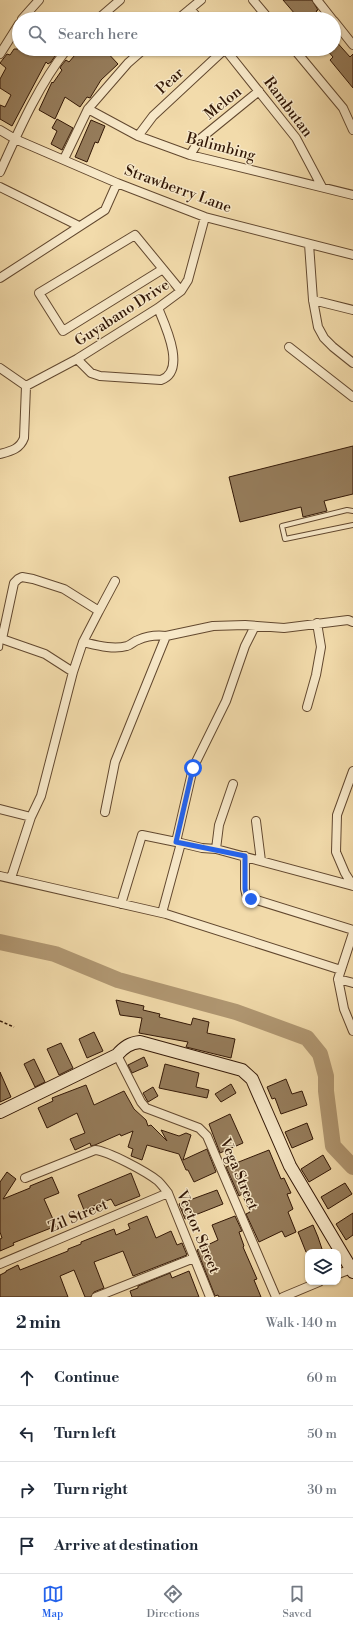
<!DOCTYPE html>
<meta charset="utf-8">
<style>
body{margin:0;font-family:"Libre Bodoni",serif;background:#f6f6f7;color:#1f2937}
.controls{position:absolute;right:12px;bottom:12px;display:grid;overflow:hidden;border-radius:8px;box-shadow:0 1px 3px #0004}
.controls button{width:36px;height:36px;display:grid;place-items:center;padding:0;border:0;border-bottom:1px solid #e0e1e3;background:#fff;color:#1f2937;font:20px sans-serif}
.stop{position:absolute;width:12px;height:12px;margin:-9px;border:3px solid #2563eb;border-radius:50%;background:#fff}
.stop.end{background:#2563eb;border-color:#fff;box-shadow:0 1px 4px #0008}
.list{margin:0;padding:0;list-style:none}
h2{display:flex;justify-content:space-between;align-items:center;height:52px;margin:0;padding:0 16px;font-size:17px}
h2 small{font-size:13px;font-weight:400;color:#747a83}
.list li{display:grid;grid-template-columns:26px 1fr auto;gap:12px;align-items:center;box-sizing:border-box;height:56px;padding:0 16px;border-top:1px solid #e0e1e3}
.list b{display:block;font-size:15px;white-space:nowrap}
.list em{font-size:13px;font-style:normal;color:#747a83}
.icon{flex:none;width:22px;height:22px;fill:none;stroke:currentColor;stroke-width:2;stroke-linecap:round;stroke-linejoin:round}
.map{position:relative;flex:none;width:353px;height:1297px;overflow:hidden}
.search{position:absolute;background:#fff;box-shadow:0 1px 3px #0004;left:12px;right:12px;top:12px;height:44px;display:flex;align-items:center;gap:10px;box-sizing:border-box;padding:0 14px;border-radius:22px;color:#747a83;font-size:15px}
.sheet{height:276px;background:#fff}
nav{display:flex;justify-content:space-around;align-items:center;box-sizing:border-box;height:56px;border-top:1px solid #e0e1e3;background:#fff;font-size:11px;color:#747a83}
nav a{display:grid;justify-items:center;gap:2px}
nav .on{color:#2563eb}
.map>svg:first-child{display:block}
.lines{fill:none;stroke-linecap:round;stroke-linejoin:round}
.river{stroke:#b19873;stroke-width:16}
.building{fill:#967d5c;stroke:#321706}
.lane-casing{stroke:#62482f;stroke-width:6}
.street-casing{stroke:#62482f;stroke-width:10}
.secondary-casing{stroke:#321706;stroke-width:14}
.path{stroke:#321706;stroke-width:1.5;stroke-dasharray:3 2;stroke-linecap:butt}
.lane{stroke:#f7e8c8;stroke-width:4}
.street{stroke:#f7e8c8;stroke-width:8}
.secondary{stroke:#f7e8c8;stroke-width:12}
.route{stroke:#2563eb;stroke-width:5}
.labels{text-anchor:middle;dominant-baseline:central;stroke-width:3;stroke-linejoin:round;paint-order:stroke}
.street-label{font-size:15px;fill:#321706;stroke:#f7e8c8}
</style>
<div class="map">
<svg width="353" height="1297" viewBox="0 0 353 1297">
<rect width="100%" height="100%" fill="#f2dbab"/>
<filter id="stains"><feTurbulence type="fractalNoise" baseFrequency=".005" numOctaves="4"/><feColorMatrix values="0 0 0 0 .2 0 0 0 0 .09 0 0 0 0 .02 0 0 0 .5 -.17"/></filter>
<radialGradient id="worn" r=".72"><stop offset=".6" stop-color="#630" stop-opacity="0"/><stop offset="1" stop-color="#630" stop-opacity=".3"/></radialGradient>
<g class="lines">
<path class="river" d="M0,942L55,954L118,980L236,1012L307,1038L320,1054L326,1076V1091L333,1146L353,1167"/>
</g>
<path class="building" d="M283,0H312L318,10L316,11L323,19H289L295,14Z
M334,39L350,57L353,54V88L330,60L333,57L326,49H334Z
M14,49H55L52,53L55,56L51,62L48,64L46,62L12,126L0,119V105L5,107L11,95L0,88V79L6,68L0,63L7,54L10,55Z
M80,49H104L118,64L101,80L90,98L87,97L80,107L65,97L55,119L39,110L52,82L53,83L62,70L60,68L61,66L66,60L69,62Z
M57,119L73,128L62,150L51,144L57,131L52,128Z
M91,120L105,126L98,143L95,142L87,162L75,157Z
M353,446V494L324,501L327,511L303,517L301,507L240,522L229,477Z
M116,1000L144,1006L143,1010L160,1014L159,1017L191,1025L193,1018L209,1022L207,1033L235,1039L231,1058L186,1047L188,1042L139,1033L142,1018L120,1015Z
M94,1032L103,1051L87,1058L79,1039Z
M61,1043L73,1068L59,1075L47,1049Z
M144,1057L148,1066L132,1073L128,1065Z
M34,1059L45,1082L35,1087L24,1064Z
M165,1064L199,1073L196,1087L209,1090L207,1098L159,1088Z
M0,1072L11,1097L0,1102Z
M286,1079L292,1094L302,1091L307,1105L281,1114L275,1098L272,1099L267,1087Z
M231,1084L236,1093L221,1102L215,1094Z
M86,1085L94,1105L124,1091L134,1109L146,1120L148,1126L151,1125L167,1141L161,1130L179,1136L186,1133L191,1135L183,1160L207,1149L216,1172L194,1182L188,1170H186L179,1154L147,1145L142,1160L131,1156L133,1149L128,1147L133,1131L121,1136L120,1134L95,1145L91,1146L90,1143L75,1150L70,1139L85,1133L77,1113L47,1128L38,1108L53,1101L52,1098Z
M153,1087L158,1096L148,1102L143,1093Z
M230,1114L243,1143L220,1153L209,1124Z
M307,1123L313,1139L292,1148L285,1132Z
M269,1150L281,1179L284,1178L291,1193L287,1194L293,1209L288,1212L296,1232L285,1237L282,1231L259,1242L246,1214L250,1212L242,1194L239,1196L226,1167Z
M323,1155L331,1169L309,1182L301,1169Z
M7,1172L16,1179L3,1199L30,1188V1186L52,1177L59,1193L44,1199L56,1226L13,1243L14,1245L0,1251V1239L2,1238L0,1232V1182Z
M131,1173L140,1196L115,1206L111,1199L84,1210L78,1195Z
M345,1183L352,1194L328,1209L321,1197Z
M217,1190L223,1204L185,1219L179,1204Z
M353,1213V1235L346,1240L336,1224Z
M147,1216L156,1238L171,1231L177,1245L182,1243L187,1255L133,1276L123,1251L94,1262L104,1288L94,1292L91,1297H85L74,1270L60,1276L68,1297H0V1275L6,1272V1271L18,1265L20,1270L68,1251V1249L81,1244V1242L114,1229L116,1235L130,1229L128,1224Z
M235,1216L242,1231L239,1232L244,1246L243,1247L257,1279L254,1280L261,1297H219L218,1295L215,1296L197,1250L218,1240L212,1225Z
M313,1225L318,1237L323,1252H306L298,1232Z
M189,1271L199,1297H132L130,1291L138,1288V1286L170,1273L172,1278Z"/>
<g class="lines">
<g class="lane-casing">
<path id="lane" d="M353,511L347,510L282,526L285,539L353,525
M0,648L1,639"/>
</g>
<g class="street-casing">
<path id="street" d="M253,0L269,19
M317,0L332,19
M190,9L199,19
M22,19L39,0
M98,19L120,0
M178,19L201,0
M334,21L353,45
M225,49L296,138L322,187
M294,49L343,108L353,130
M0,54L19,24
M88,109L138,136L190,155L353,195
M0,130L15,139L117,183L205,217L353,255
M138,136L153,116L225,49
M190,155L200,139L259,91
M64,159L88,109L128,63L144,49
M0,172C19,130 38,86 67,49
M0,187L79,226
M309,244L313,300L318,327L324,338L333,347L353,363
M163,269L63,331L39,293L135,235L181,291
M0,278L105,210L117,183
M313,300L353,310
M289,347L353,397
M77,359L91,373L100,376L161,380C187,371 165,325 158,308
M0,368L26,386
M0,454C11,451 20,449 24,438L26,386L77,359L158,308L181,291L188,280L205,217
M99,611L115,581
M83,642C96,645 113,650 127,646C131,645 134,641 138,640C147,636 157,635 166,636
M307,707L316,675L321,647L317,623
M353,771L337,815L336,852L345,873L353,886
M233,784L219,825L216,849L353,886
M0,809L31,817L41,796L73,672L83,642L99,611L64,589L33,579L22,577L18,579L14,583L2,639L45,654L73,672
M105,812L115,762L166,636L213,626L245,625L284,628L348,620L353,622
M256,821L261,861
M176,842L193,768L226,701L245,646L255,626
M245,856V889L247,897L353,930
M0,876L166,914L341,970
M11,878L31,817
M121,904L142,835L181,843
M162,913L181,843L202,848L216,849
M353,933L338,979L344,1009L353,1031
M338,979L353,983
M117,1055L141,1102L146,1108L199,1128L207,1136L276,1297
M25,1178L95,1150C108,1151 147,1172 158,1181C162,1185 165,1189 168,1193L210,1297
M0,1264L168,1193
M338,1274L351,1269
M96,1297L194,1258
M283,1297L319,1282"/>
</g>
<g class="secondary-casing">
<path id="secondary" d="M0,1112L117,1055C124,1047 130,1043 140,1042L242,1070L252,1079L290,1166L353,1272"/>
</g>
<path class="path" d="M0,1021L14,1027"/>
<use href="#lane" class="lane"/>
<use href="#street" class="street"/>
<use href="#secondary" class="secondary"/>
</g>
<g class="lines">
<path class="route" d="M193,768L176,842L245,856V889L247,897L251,899"/>
</g>
<g class="labels">
<g class="street-label">
<text transform="translate(170 81) rotate(-43)">Pear</text>
<text transform="translate(223 103) rotate(-39)">Melon</text>
<text transform="translate(288 107) rotate(53)">Rambutan</text>
<text transform="translate(221 147) rotate(15)">Balimbing</text>
<text transform="translate(178 189) rotate(20)">Strawberry Lane</text>
<text transform="translate(122 313) rotate(-33)">Guyabano Drive</text>
<text transform="translate(239 1174) rotate(67)">Vega Street</text>
<text transform="translate(78 1216) rotate(-23)">Zil Street</text>
<text transform="translate(198 1232) rotate(67)">Vector Street</text>
</g>
</g>
<rect width="100%" height="100%" filter="url(#stains)"/>
<rect width="100%" height="100%" fill="url(#worn)"/>
</svg>
<div class="controls">
<button><svg class="icon" aria-label="layers" viewBox="0 0 24 24"><path d="M12 4l9 5-9 5-9-5zM3 14l9 5 9-5"/></svg></button>
</div>
<div class="stop" style="left:193px;top:768px"></div>
<div class="stop end" style="left:251px;top:899px"></div>
<div class="search"><svg class="icon" aria-label="search" viewBox="0 0 24 24"><circle cx="10" cy="10" r="6"/><path d="M15 15l6 6"/></svg>Search here</div>
</div>
<section class="sheet">
<h2>2 min<small>Walk · 140 m</small></h2>
<ul class="list">
<li><svg class="icon" aria-label="ahead" viewBox="0 0 24 24"><path d="M12 20V5M6 11l6-6 6 6"/></svg><div><b>Continue</b></div><em>60 m</em></li>
<li><svg class="icon" aria-label="left" viewBox="0 0 24 24"><path d="M17 20v-9H6M10 6l-5 5 5 5"/></svg><div><b>Turn left</b></div><em>50 m</em></li>
<li><svg class="icon" aria-label="right" viewBox="0 0 24 24"><path d="M7 20v-9h11M14 6l5 5-5 5"/></svg><div><b>Turn right</b></div><em>30 m</em></li>
<li><svg class="icon" aria-label="arrive" viewBox="0 0 24 24"><path d="M6 21V4h12l-3 4 3 4H6"/></svg><div><b>Arrive at destination</b></div></li>
</ul>
</section>
<nav>
<a class="on"><svg class="icon" aria-label="map" viewBox="0 0 24 24"><path d="M3 6l6-2 6 2 6-2v14l-6 2-6-2-6 2zM9 4v14M15 6v14"/></svg>Map</a>
<a><svg class="icon" aria-label="directions" viewBox="0 0 24 24"><path d="M12 3l9 9-9 9-9-9zM9 14v-3h6M13 9l2 2-2 2"/></svg>Directions</a>
<a><svg class="icon" aria-label="saved" viewBox="0 0 24 24"><path d="M7 4h10v16l-5-4-5 4z"/></svg>Saved</a>
</nav>
